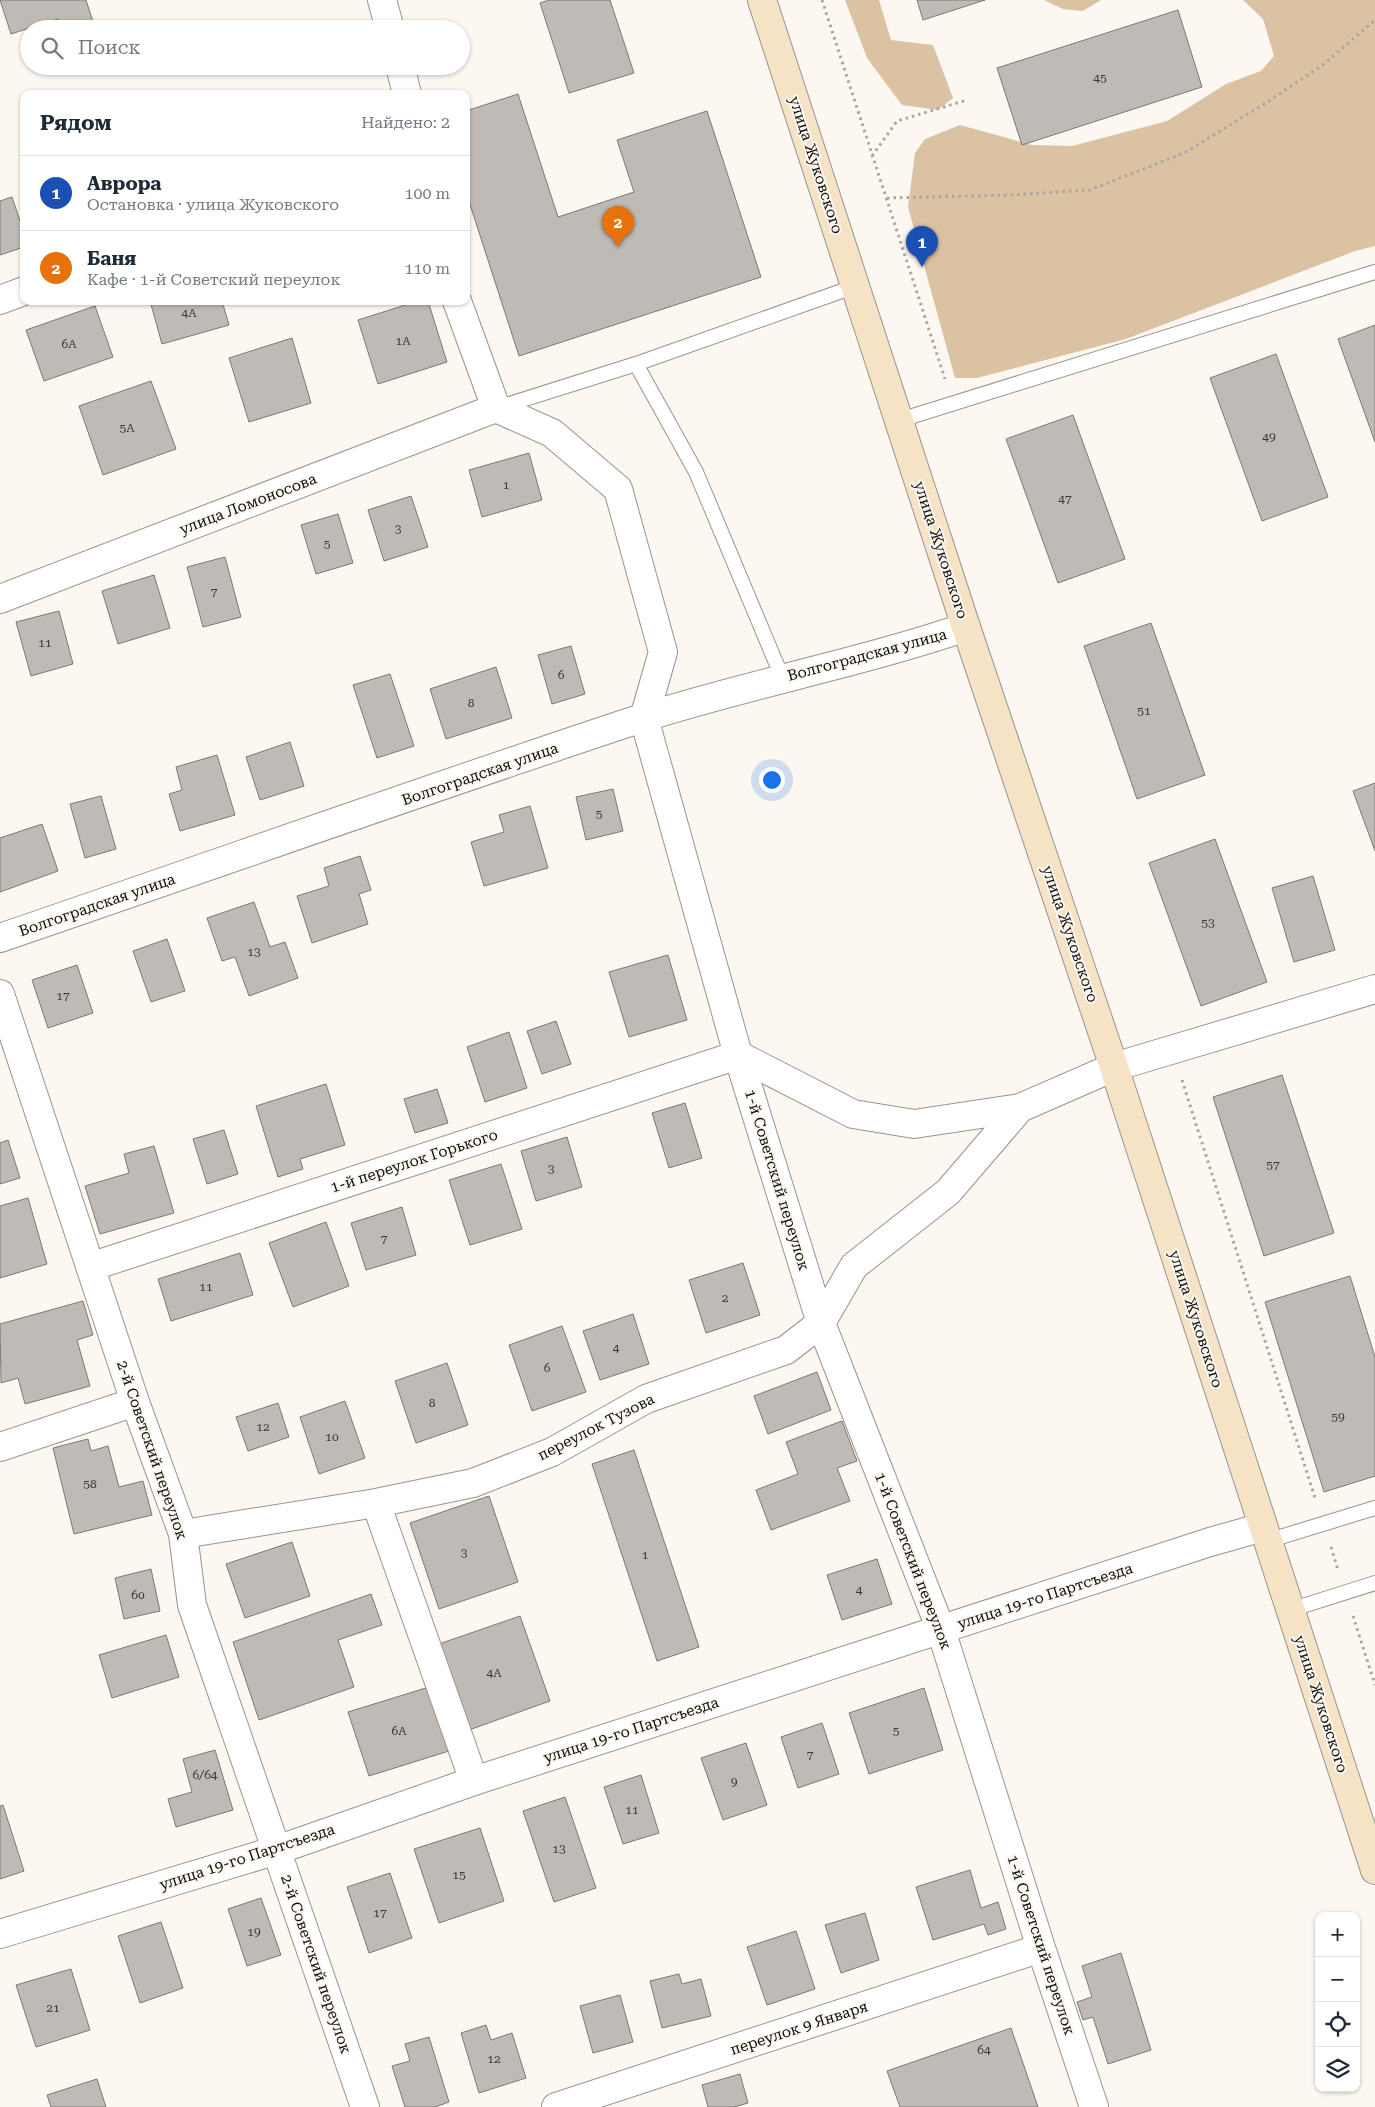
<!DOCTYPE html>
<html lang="ru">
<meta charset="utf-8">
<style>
body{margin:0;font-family:"Roboto Serif",serif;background:#f6f6f7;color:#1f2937}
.controls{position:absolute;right:15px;bottom:15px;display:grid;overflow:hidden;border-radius:10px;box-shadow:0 1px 4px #0004}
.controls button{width:45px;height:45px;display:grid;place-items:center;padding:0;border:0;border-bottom:1px solid #e0e1e3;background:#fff;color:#1f2937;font:25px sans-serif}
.you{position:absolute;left:771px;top:779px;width:18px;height:18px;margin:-12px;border:4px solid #fff;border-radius:50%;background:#1a73e8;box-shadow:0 0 0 8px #1a73e833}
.badge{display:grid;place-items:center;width:32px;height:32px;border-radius:50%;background:#0b8043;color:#fff;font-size:16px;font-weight:700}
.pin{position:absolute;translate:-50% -41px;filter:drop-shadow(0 1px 2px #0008)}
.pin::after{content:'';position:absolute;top:26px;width:18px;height:15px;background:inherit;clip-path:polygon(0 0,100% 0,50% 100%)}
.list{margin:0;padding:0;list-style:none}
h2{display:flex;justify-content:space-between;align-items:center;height:65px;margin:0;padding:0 20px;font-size:21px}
h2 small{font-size:16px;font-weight:400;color:#747a83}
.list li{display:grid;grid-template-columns:32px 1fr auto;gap:15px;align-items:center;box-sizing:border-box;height:75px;padding:0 20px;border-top:1px solid #e0e1e3}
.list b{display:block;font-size:19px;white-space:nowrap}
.list p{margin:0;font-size:16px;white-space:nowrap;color:#747a83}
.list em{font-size:16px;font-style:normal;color:#747a83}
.icon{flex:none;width:28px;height:28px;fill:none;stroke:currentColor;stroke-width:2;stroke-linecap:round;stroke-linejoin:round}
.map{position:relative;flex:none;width:1375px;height:2107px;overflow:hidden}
.search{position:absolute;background:#fff;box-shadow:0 1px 4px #0004;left:20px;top:20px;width:450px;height:55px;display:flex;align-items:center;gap:12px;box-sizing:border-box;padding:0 18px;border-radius:28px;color:#747a83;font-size:19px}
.panel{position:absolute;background:#fff;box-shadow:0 1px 4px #0004;left:20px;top:90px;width:450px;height:215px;border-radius:10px}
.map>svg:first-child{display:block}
.forest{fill:#dbc2a2}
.building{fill:#bfbab5;stroke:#7d7873}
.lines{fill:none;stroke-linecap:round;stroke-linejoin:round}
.lane-casing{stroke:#99948f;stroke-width:16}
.street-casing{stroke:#99948f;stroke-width:30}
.secondary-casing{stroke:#99948f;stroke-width:30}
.path{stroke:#a9a5a0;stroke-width:3;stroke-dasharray:2.5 4;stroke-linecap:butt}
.lane{stroke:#fff;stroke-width:14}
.street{stroke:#fff;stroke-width:28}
.secondary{stroke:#f6e3c6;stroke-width:28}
.labels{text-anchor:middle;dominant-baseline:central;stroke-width:4;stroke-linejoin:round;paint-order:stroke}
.number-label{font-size:12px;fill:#3a3835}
.street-label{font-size:15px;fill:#0e0c0a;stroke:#fcf7f1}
</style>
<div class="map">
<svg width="1375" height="2107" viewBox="0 0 1375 2107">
<rect width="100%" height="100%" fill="#fcf7f1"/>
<path class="forest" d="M845,0H879L891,40L933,45L953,98L938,110L902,105L867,58Z
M1044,0H1101L1083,11L1063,9Z
M1243,0H1375V246L1355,251L1126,339L977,378H955L908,207L915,153L925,139L960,125L1032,145L1072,146L1167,121L1226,84L1261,71L1274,56L1263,19Z"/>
<path class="building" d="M0,0H86L95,28L61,29L58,19L11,34Z
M549,0H610L634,73L569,93L540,3Z
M917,0H985L923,20Z
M1178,10L1202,87L1022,145L997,68Z
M518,94L558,217L634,192L617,140L707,111L761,277L519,356L466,192V111Z
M12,197L24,233V247L0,255V201Z
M150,301H222L229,325L162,344Z
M418,301H428L447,362L378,384L358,320Z
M95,306L113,357L44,381L26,330Z
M1375,325V442L1338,339Z
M292,338L311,403L249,422L229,358Z
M1276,354L1328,497L1262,521L1210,378Z
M151,381L176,449L103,475L79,406Z
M1073,415L1125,559L1058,583L1006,439Z
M529,453L542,500L482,517L469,470Z
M411,496L428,547L384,561L368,510Z
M338,514L353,563L316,574L301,525Z
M225,557L241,617L203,627L187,567Z
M154,575L170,628L118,644L102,591Z
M59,611L73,664L31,676L16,622Z
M1151,623L1205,775L1137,799L1084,646Z
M571,646L585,694L552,704L538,655Z
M496,667L512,718L446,739L430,689Z
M390,674L414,746L377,758L353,685Z
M290,742L304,786L260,800L246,757Z
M217,755L235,815L180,831L169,794L182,790L176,767Z
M1375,783V851L1353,791Z
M613,789L623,831L586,840L576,797Z
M101,796L116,849L85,858L70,804Z
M530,806L548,868L484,886L471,842L504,832L499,815Z
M42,824L58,871L0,892V838Z
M1215,839L1267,982L1201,1006L1149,863Z
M360,856L371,890L359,894L368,924L312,943L297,896L329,886L324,868Z
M1313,876L1335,950L1294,962L1272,888Z
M254,902L270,947L285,942L298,978L249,996L235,957L222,961L207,918Z
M167,939L185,991L151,1002L133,951Z
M668,955L687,1020L629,1037L609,972Z
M77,965L93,1013L48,1028L32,980Z
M556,1021L571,1064L542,1074L527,1031Z
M509,1032L527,1088L485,1102L467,1047Z
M1282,1075L1334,1233L1264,1256L1213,1097Z
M326,1084L345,1145L300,1159L303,1169L278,1177L256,1106Z
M437,1089L448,1123L415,1133L404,1099Z
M685,1103L702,1158L669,1168L652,1113Z
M224,1130L238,1174L207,1184L193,1139Z
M567,1137L582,1187L536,1201L521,1151Z
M8,1140L20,1178L0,1184V1143Z
M154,1146L174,1213L100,1234L85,1186L129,1173L124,1154Z
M501,1164L522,1229L470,1245L449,1180Z
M28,1198L47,1264L0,1278V1206Z
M402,1207L416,1255L366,1270L351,1223Z
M326,1222L349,1286L293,1307L269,1243Z
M240,1253L253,1295L171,1321L158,1279Z
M743,1263L760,1315L706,1333L689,1280Z
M1350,1276L1375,1357V1476L1324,1492L1265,1302Z
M83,1301L93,1335L77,1340L90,1386L25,1404L18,1378L1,1383L0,1324Z
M633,1314L649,1364L600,1380L583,1331Z
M562,1326L586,1392L532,1411L509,1345Z
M447,1363L468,1425L416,1443L395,1381Z
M817,1372L831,1410L768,1434L754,1396Z
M345,1401L365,1458L319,1474L300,1417Z
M278,1403L289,1437L248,1451L236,1417Z
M842,1421L857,1461L837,1468L850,1501L771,1530L756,1490L798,1474L786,1442Z
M88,1439L91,1451L108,1446L119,1487L143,1481L152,1515L74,1534L53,1448Z
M634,1450L699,1647L657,1661L592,1464Z
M489,1496L518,1582L439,1609L410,1523Z
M292,1542L310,1596L245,1618L226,1564Z
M877,1559L892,1604L842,1620L827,1575Z
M151,1569L160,1611L124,1619L115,1578Z
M371,1594L382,1625L338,1640L354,1687L259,1720L233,1642Z
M520,1616L550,1701L469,1730L439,1644Z
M166,1635L179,1677L112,1698L99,1655Z
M429,1687L449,1751L369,1776L348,1712Z
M924,1688L943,1750L869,1774L849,1713Z
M822,1723L839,1774L798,1788L781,1737Z
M746,1743L767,1805L723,1820L701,1758Z
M215,1750L233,1810L176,1827L168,1799L192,1792L183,1759Z
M641,1775L659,1833L623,1844L604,1787Z
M565,1797L596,1888L554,1902L523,1811Z
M3,1805L24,1871L0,1879V1806Z
M480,1828L504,1901L439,1923L414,1849Z
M970,1870L981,1908L998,1902L1006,1929L988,1935L984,1924L933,1940L916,1887Z
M390,1873L412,1938L369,1953L347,1887Z
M261,1898L281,1955L247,1966L228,1909Z
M865,1913L879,1960L841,1973L825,1925Z
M161,1922L183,1988L140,2003L118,1936Z
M796,1931L815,1989L767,2005L747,1947Z
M1121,1953L1151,2050L1108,2064L1093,2017L1083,2020L1077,2002L1092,1997L1082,1966Z
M71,1969L90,2030L36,2047L16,1985Z
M679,1974L682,1984L701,1979L711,2016L662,2028L650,1981Z
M620,1995L633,2042L593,2053L580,2006Z
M486,2025L491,2040L512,2033L526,2078L479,2093L461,2033Z
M1011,2028L1038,2107H900L887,2071Z
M429,2037L449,2102L435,2107H405L392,2066L410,2061L405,2044Z
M740,2074L748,2103L734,2107H708L702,2085Z
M97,2079L106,2107H51L47,2095Z"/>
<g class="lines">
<g class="lane-casing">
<path id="lane" d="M636,364L856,286
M500,407L636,364L696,472L782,677
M900,420L1375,272
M1267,1541L1375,1508
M1290,1610L1375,1583"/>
</g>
<g class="street-casing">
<path id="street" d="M382,0L390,29
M400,66L407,94
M0,300L24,291
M457,301L496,408L552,433L618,489L663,652L644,718L738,1055L821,1323L941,1630L1041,1948L1094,2107
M0,599L496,408
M0,938C214,865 427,789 642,718C749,684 860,663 966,627
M0,994L135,1402L183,1534L192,1605L365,2107
M90,1267L738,1055L853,1114L914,1124L1020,1108
M0,1447L135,1402
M376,1503L474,1781
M183,1534L376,1503L473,1483L552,1452L646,1399L786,1350L821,1323L854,1266L948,1192L1020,1108L1114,1067L1375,989
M0,1934L277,1850L474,1781L1210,1542L1263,1527
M556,2107L1041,1948"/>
</g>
<g class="secondary-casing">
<path id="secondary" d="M762,0L966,627L1114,1067L1375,1870"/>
</g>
<path class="path" d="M822,0L945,379
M872,156L897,121L967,100
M887,198L1010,195L1090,190L1184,153L1266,103L1324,64L1375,20
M1182,1080L1316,1501
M1331,1547L1338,1570
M1353,1616L1375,1685"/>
<use href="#lane" class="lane"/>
<use href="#street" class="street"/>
<use href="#secondary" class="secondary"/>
</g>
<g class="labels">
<g class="number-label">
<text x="1100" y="78">45</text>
<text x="189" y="313">4А</text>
<text x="403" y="341">1А</text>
<text x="69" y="344">6А</text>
<text x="127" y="428">5А</text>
<text x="1269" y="437">49</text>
<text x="506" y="485">1</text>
<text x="1065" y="499">47</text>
<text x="398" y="529">3</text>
<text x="327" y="544">5</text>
<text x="214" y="592">7</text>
<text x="45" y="643">11</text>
<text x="561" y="675">6</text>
<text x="471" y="703">8</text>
<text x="1144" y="711">51</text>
<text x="599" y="814">5</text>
<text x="1208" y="923">53</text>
<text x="254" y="952">13</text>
<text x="63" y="996">17</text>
<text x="1273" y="1165">57</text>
<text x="551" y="1169">3</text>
<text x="384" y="1239">7</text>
<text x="206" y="1287">11</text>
<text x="725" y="1298">2</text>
<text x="616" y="1348">4</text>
<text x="547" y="1368">6</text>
<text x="432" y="1403">8</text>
<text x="1338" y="1417">59</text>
<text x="263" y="1427">12</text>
<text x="332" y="1437">10</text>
<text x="90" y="1484">58</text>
<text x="464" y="1553">3</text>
<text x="645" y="1555">1</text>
<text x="859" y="1590">4</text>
<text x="138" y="1595">60</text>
<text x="494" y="1673">4А</text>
<text x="399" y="1731">6А</text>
<text x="896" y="1731">5</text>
<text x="810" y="1755">7</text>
<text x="205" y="1775">6/64</text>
<text x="734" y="1782">9</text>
<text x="632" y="1810">11</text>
<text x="559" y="1849">13</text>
<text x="459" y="1875">15</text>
<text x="380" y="1913">17</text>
<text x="254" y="1932">19</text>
<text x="53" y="2008">21</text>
<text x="984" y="2050">64</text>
<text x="494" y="2059">12</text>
</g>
<g class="street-label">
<text transform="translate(816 165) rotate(72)">улица Жуковского</text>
<text transform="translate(248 504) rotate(-21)">улица Ломоносова</text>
<text transform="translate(941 550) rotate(72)">улица Жуковского</text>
<text transform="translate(867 655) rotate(-15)">Волгоградская улица</text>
<text transform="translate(480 774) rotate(-19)">Волгоградская улица</text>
<text transform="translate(97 905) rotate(-19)">Волгоградская улица</text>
<text transform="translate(1070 934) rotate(71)">улица Жуковского</text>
<text transform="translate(414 1161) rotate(-18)">1-й переулок Горького</text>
<text transform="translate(777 1180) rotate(73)">1-й Советский переулок</text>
<text transform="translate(1196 1319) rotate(72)">улица Жуковского</text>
<text transform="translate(596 1427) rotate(-27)">переулок Тузова</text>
<text transform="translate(152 1450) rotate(71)">2-й Советский переулок</text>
<text transform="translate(913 1561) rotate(69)">1-й Советский переулок</text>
<text transform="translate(1045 1596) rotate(-18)">улица 19-го Партсъезда</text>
<text transform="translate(1321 1704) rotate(72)">улица Жуковского</text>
<text transform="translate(631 1730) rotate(-18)">улица 19-го Партсъезда</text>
<text transform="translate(247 1857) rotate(-18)">улица 19-го Партсъезда</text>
<text transform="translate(1041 1945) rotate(72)">1-й Советский переулок</text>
<text transform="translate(316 1964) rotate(71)">2-й Советский переулок</text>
<text transform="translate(799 2028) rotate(-18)">переулок 9 Января</text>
</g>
</g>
</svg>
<div class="controls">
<button>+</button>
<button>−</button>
<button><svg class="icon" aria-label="locate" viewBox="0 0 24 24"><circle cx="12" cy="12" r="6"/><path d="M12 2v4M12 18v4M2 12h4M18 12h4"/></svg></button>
<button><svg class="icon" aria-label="layers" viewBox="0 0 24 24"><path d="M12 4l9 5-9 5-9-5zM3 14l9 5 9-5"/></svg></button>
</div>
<div class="you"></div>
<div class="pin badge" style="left:922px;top:267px;background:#1a4fb4">1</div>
<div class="pin badge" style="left:618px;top:247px;background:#e8710a">2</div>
<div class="search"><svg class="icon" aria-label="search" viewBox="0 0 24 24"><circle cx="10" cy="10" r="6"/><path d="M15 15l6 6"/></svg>Поиск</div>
<section class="panel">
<h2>Рядом<small>Найдено: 2</small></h2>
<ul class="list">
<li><span class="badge" style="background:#1a4fb4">1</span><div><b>Аврора</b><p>Остановка · улица Жуковского</p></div><em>100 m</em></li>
<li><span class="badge" style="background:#e8710a">2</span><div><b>Баня</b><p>Кафе · 1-й Советский переулок</p></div><em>110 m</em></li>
</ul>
</section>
</div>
